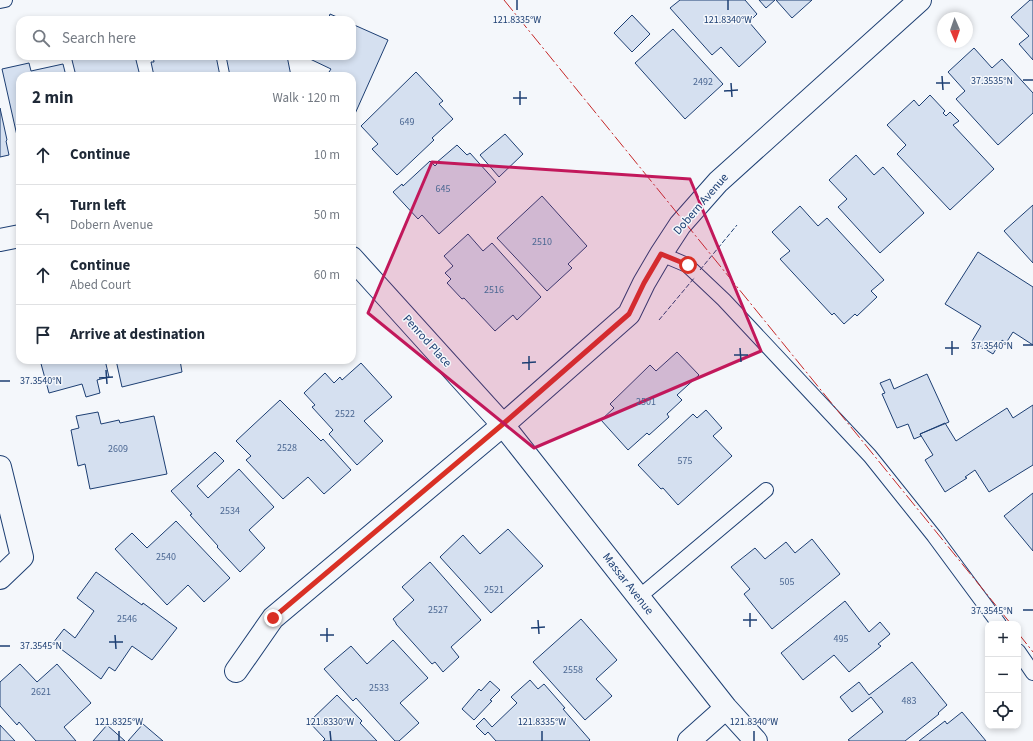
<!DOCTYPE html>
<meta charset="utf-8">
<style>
body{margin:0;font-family:"Source Sans 3",sans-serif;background:#f2f2f3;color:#1f2937}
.controls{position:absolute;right:12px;bottom:12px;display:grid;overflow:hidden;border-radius:8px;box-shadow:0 2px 6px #0003}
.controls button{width:36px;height:36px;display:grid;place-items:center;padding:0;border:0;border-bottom:1px solid #e0e1e3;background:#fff;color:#1f2937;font:20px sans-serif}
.compass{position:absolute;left:937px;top:12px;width:36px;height:36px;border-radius:50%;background:#fff;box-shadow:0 2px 6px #0003;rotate:178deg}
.stop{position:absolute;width:12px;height:12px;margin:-9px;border:3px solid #d93025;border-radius:50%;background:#fff}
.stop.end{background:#d93025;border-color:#fff;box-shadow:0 1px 4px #0008}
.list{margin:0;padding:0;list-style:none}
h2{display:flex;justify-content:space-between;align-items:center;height:52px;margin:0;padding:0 16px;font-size:17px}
h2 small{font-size:13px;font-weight:400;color:#747a83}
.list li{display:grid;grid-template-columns:26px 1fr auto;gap:12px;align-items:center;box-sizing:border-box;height:60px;padding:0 16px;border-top:1px solid #e0e1e3}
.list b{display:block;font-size:15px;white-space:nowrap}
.list p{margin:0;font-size:13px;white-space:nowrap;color:#747a83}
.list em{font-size:13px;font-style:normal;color:#747a83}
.icon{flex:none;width:22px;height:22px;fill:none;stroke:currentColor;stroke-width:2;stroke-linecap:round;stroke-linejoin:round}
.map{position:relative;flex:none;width:1033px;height:741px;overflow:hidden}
.search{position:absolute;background:#fff;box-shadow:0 2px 6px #0003;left:16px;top:16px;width:340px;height:44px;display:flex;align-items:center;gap:10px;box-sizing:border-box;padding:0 14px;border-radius:12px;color:#747a83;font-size:15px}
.panel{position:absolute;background:#fff;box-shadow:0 2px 6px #0003;left:16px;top:72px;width:340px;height:292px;border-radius:12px}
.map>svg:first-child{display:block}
.building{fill:#d5e0f0;stroke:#1d3f73}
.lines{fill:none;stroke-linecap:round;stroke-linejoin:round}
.service-casing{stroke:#1d3f73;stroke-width:16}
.minor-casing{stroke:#1d3f73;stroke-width:24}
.service{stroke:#f4f7fb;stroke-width:14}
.minor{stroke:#f4f7fb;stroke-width:22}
.fence{stroke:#1d3f73;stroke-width:1;stroke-dasharray:5 2;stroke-linecap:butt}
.power{stroke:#c62828;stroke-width:1;stroke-dasharray:14 3 2 3;stroke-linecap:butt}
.route{stroke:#d93025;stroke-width:5}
.marked{fill:#c2185b;fill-opacity:0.2;stroke:#c2185b;stroke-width:3;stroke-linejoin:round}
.ticks{fill:none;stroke:#1d3f73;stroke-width:1.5}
.labels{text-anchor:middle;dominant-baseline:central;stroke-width:3;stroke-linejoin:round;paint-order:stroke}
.number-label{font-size:10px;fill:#4b6792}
.street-label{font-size:12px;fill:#1d3f73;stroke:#f4f7fb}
.ticks-label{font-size:10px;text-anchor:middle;fill:#1d3f73;stroke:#f4f7fb;stroke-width:3;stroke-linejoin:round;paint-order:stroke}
</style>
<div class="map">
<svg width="1033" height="741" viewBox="0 0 1033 741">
<rect width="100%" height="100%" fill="#f4f7fb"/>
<path class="building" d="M680,0H745L757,14L749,22L766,42L739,67L721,47L712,55L670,8Z
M759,0H775L766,8Z
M776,0H812L792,18Z
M1030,0H1033V60L1019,44L1029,36L1011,17Z
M330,14L344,20H328Z
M632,15L650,34L632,52L614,33Z
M352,24L388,40L354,116L352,115V76H336L337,75L329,72L331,69L310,59L311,56H352Z
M673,29L723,84L685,119L635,63Z
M974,48L992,68L1002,59L1033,93V113L998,145L956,99L965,91L948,72Z
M71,56H135L140,76H76Z
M153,56H216L220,76H154L151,62H154Z
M226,56H287L291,76H230Z
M29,63L31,71L63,64L66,76H20V149L2,69Z
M416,72L443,101L439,104L453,119L432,138L434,140L397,175L372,149L378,144L361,126Z
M930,95L945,111L943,113L946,116L950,112L959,121L953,125L994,169L950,210L897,154L906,145L887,125L914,100L919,106Z
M0,108L7,140L6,141L9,155L0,157Z
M505,134L523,154L499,177L480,155Z
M457,145L467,155L470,153L496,182L439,234L422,215L418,219L393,192L402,184L403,186L430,161L435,166L437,164L436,163Z
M856,155L874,175L883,167L924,213L880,253L838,207L847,199L829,180Z
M542,196L587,246L568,264L572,268L547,291L497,238Z
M1033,205V263L1004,231Z
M800,206L818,226L827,218L884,280L871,291L877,297L857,316L855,314L844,324L834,313L832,315L780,259L790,251L772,232Z
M468,234L483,251L492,243L541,297L517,320L513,315L495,331L464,298L462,299L447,283L451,279L445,273L453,266L444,256Z
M978,252L1033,287V345L1013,332L1006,343L1002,340L993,354L972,341L981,326L945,304Z
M677,352L699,375L677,395L682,400L667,414L669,417L649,435L647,433L628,450L601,420L614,408L610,404L650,365L656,371Z
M40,360H105L109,377L97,380L100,393L86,397L82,384L49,393Z
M116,360H180L182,372L122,387Z
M361,363L392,397L364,421L383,441L357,465L329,434L333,430L312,407L315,405L304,393L325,373L334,383L340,377L342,380Z
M927,374L949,422L920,434L921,436L914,439L908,424L897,428L882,394L885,393L880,383L890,379L894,389Z
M280,400L321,441L323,439L351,470L324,494L308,477L283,499L246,460L251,456L236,441Z
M1033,405V465L989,492L975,470L965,477L967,478L945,492L925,460L933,455L920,434L945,423L956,441L1007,408L1013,418Z
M706,410L722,428L713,436L732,456L678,505L663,488L661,489L638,465L693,414L697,418Z
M98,412L101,424L119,420L120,423L154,416L167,474L90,489L85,464L78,466L71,430L79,428L76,416Z
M215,452L224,461L197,486L208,498L239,469L274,507L249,530L265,548L240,572L217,547L218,546L190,515L192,514L171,491Z
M1033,493V551L1004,516Z
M176,521L230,578L204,602L188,585L167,605L115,549L132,533L147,548Z
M508,529L543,566L491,613L440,557L463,535L480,554Z
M812,539L840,574L772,629L744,594L750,589L731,567L755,548L765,559L786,542L795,553Z
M430,562L481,620L451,647L459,657L443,672L435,662L432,664L396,624V623L393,619L414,600L402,587Z
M96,572L142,605L143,603L177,628L152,660L132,646L115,671L109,667L101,679L53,643L64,629L75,638L94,611L77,598Z
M845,601L869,632L880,622L890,634L878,644L881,646L849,672L834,655L803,680L781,653Z
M581,619L617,660L596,679L612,696L585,720L533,662Z
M393,640L428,678L400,703L419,723L399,741H395L356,698L353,701L324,669L351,646L367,664Z
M912,662L947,705L938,713L939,714L905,741H850L848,740L883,712L871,697L852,712L840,697L859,682L869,695Z
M20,664L37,682L57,664L91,703L64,727L76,741H36L19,722L17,725L0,706V682Z
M530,680L538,689L544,684L565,708L563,709L590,740L589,741H496L488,732L485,735L476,726L484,718L492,727L517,703L511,697Z
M490,681L500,690L490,700L492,701L474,720L462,709L479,689L481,691Z
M337,695L362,721L360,723L377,741H323L325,739L309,722Z
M962,712L986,741H919L945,721L947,724Z
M143,724L163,741H128Z
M0,725L15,741H0Z
M107,725L125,741H93Z"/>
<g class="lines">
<g class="service-casing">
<path id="service" d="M0,1L5,0
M661,254L687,265L724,300L870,456L934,536L999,624
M639,597L766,490
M1018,651L1033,673"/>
</g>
<g class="minor-casing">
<path id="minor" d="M0,240L20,236
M352,258L503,425L726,708L756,741
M0,467L22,557L0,578
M236,671L273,618L503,425L629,314L644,283L661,254L680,225L718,182L920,0
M689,741L726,708"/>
</g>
<use href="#service" class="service"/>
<use href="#minor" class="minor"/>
<path class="fence" d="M700,270L737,225
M659,320L695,277"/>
<path class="power" d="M504,0L1011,624
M1018,633L1033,652"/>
</g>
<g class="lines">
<path class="route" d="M273,618L503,424L629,314L644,283L661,254L688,265"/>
</g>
<path class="marked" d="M432,162L690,179L761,351L534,448L368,313Z"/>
<path class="ticks" d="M517,0V10M728,0V10M942,76L943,90M1023,80H1033M731,83L732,97M936,83H950M520,91V105M724,91L738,90M513,98H527M952,341V355M1023,345H1033M740,348L741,362M945,348H959M734,355H748M529,356V370M522,363L536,362M106,370L107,384M99,378L113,377M0,381H10M1023,610H1033M750,613V627M538,620L539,634M743,620H757M327,628V642M531,628L545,627M115,635L116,649M320,635H334M109,642H123M0,646H10M119,731V741M330,731L331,741M542,731V741M754,731V741"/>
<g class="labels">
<g class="number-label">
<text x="703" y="82">2492</text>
<text x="407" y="122">649</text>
<text x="443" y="189">645</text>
<text x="542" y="242">2510</text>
<text x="494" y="290">2516</text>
<text x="646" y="402">2501</text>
<text x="345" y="414">2522</text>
<text x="287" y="448">2528</text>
<text x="118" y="449">2609</text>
<text x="685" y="461">575</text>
<text x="230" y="511">2534</text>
<text x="166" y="557">2540</text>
<text x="787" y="582">505</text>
<text x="494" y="590">2521</text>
<text x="438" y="610">2527</text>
<text x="127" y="619">2546</text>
<text x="841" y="639">495</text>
<text x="573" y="670">2558</text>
<text x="379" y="688">2533</text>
<text x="41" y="692">2621</text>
<text x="909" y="701">483</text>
</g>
<g class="street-label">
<text transform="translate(701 204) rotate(-49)">Dobern Avenue</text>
<text transform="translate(427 341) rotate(48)">Penrod Place</text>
<text transform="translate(628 584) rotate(52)">Massar Avenue</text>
</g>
</g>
<g class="ticks-label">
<text x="517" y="23">121.8335°W</text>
<text x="728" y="23">121.8340°W</text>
<text x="992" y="84">37.3535°N</text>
<text x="992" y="349">37.3540°N</text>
<text x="41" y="384">37.3540°N</text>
<text x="992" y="614">37.3545°N</text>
<text x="41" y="649">37.3545°N</text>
<text x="119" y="725">121.8325°W</text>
<text x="330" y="725">121.8330°W</text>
<text x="542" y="725">121.8335°W</text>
<text x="754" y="725">121.8340°W</text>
</g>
</svg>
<div class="controls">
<button>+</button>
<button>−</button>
<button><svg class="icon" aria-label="locate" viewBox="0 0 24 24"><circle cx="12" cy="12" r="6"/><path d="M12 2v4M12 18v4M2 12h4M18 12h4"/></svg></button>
</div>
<svg class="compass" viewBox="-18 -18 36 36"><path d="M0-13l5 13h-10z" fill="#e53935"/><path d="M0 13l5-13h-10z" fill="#747a83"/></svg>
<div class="stop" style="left:688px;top:265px"></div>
<div class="stop end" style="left:273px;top:618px"></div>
<div class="search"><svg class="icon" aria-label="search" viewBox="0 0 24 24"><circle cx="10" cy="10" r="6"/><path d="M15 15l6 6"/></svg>Search here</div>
<section class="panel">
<h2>2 min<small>Walk · 120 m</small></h2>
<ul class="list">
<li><svg class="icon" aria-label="ahead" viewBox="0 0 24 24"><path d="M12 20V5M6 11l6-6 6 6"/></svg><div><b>Continue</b></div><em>10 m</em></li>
<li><svg class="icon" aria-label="left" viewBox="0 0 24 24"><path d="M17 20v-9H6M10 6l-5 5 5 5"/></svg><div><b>Turn left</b><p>Dobern Avenue</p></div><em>50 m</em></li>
<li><svg class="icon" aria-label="ahead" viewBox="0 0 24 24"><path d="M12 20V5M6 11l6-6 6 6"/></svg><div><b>Continue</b><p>Abed Court</p></div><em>60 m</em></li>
<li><svg class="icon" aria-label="arrive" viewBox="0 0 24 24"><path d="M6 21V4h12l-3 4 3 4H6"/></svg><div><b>Arrive at destination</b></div></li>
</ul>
</section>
</div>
